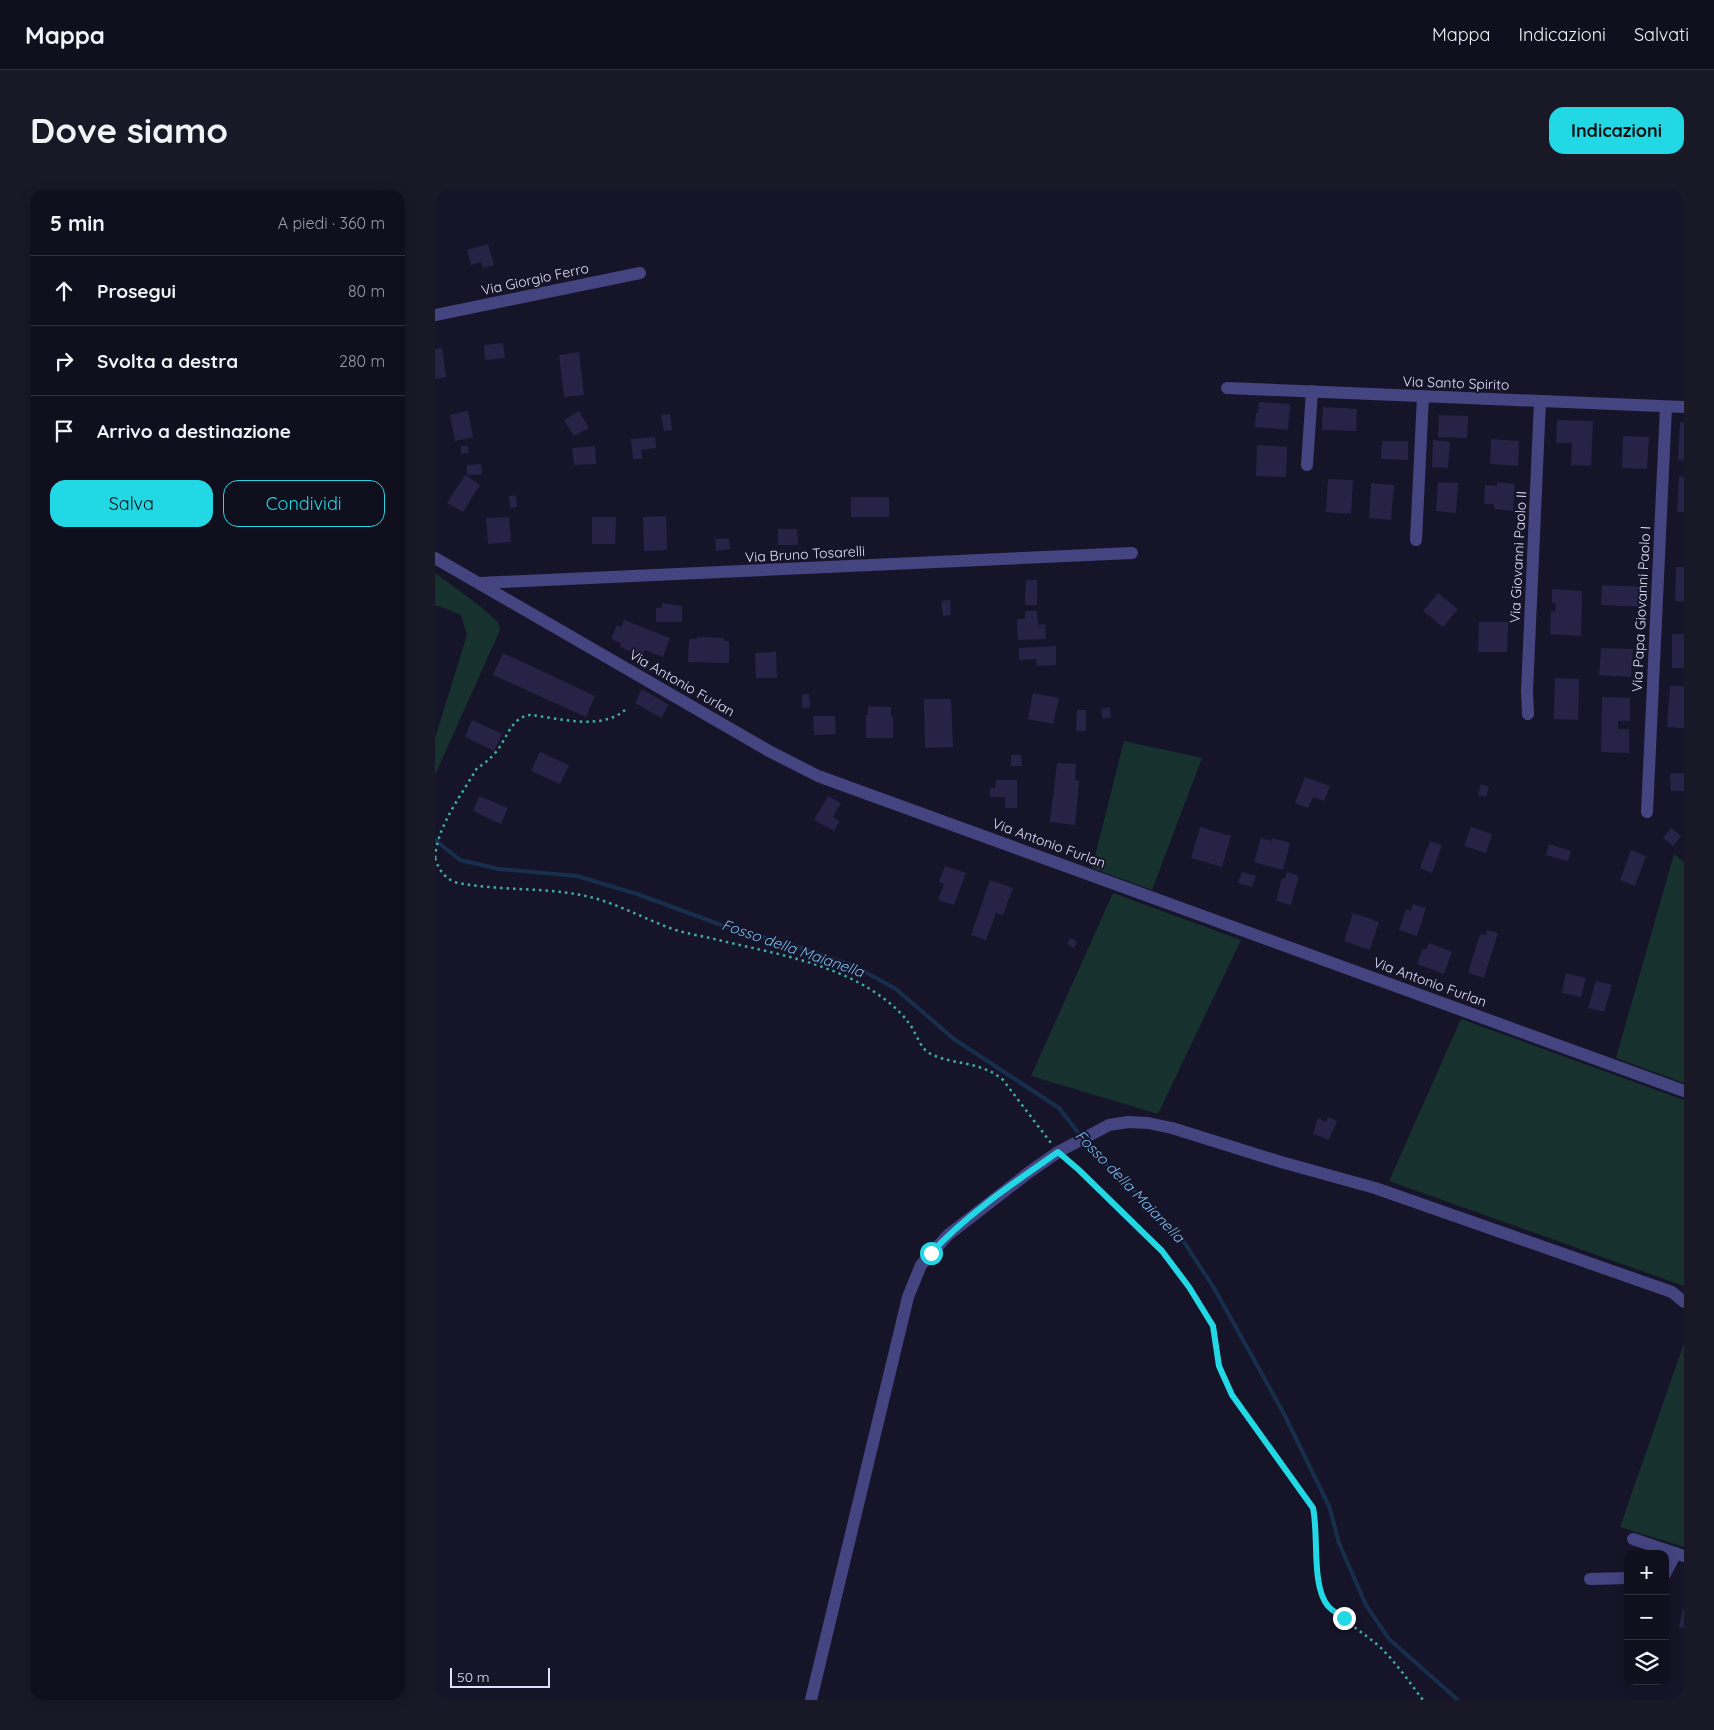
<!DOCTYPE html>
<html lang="it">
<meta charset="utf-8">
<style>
body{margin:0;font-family:Quicksand,sans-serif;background:#191827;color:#f1f3f6}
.controls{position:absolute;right:15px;bottom:15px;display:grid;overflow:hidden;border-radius:10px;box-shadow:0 2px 12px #0003}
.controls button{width:45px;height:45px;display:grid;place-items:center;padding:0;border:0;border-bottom:1px solid #302f3c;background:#100f1e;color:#f1f3f6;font:25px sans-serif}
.scale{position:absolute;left:15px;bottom:12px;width:100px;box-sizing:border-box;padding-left:5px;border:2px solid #e1dffb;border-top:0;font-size:14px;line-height:18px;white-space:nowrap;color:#e1dffb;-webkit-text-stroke:4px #161428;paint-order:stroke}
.stop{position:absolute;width:15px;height:15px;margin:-11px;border:4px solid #21d8e4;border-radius:50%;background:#fff}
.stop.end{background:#21d8e4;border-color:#fff;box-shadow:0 1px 5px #0008}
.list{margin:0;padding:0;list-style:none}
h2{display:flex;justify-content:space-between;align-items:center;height:65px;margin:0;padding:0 20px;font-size:21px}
h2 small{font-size:16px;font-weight:400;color:#9c9ca4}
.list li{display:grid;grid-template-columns:32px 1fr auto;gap:15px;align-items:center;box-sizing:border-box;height:70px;padding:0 20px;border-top:1px solid #302f3c}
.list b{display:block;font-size:19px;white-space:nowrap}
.list em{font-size:16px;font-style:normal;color:#9c9ca4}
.actions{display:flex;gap:10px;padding:15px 20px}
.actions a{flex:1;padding:11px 0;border:1px solid #21d8e4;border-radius:15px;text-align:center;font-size:18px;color:#21d8e4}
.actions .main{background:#21d8e4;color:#111}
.icon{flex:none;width:28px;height:28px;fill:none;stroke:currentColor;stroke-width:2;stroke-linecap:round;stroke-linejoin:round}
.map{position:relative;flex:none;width:1249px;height:1510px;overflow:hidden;border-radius:15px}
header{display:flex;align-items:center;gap:30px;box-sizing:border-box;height:70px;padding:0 25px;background:#100f1e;border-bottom:1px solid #302f3c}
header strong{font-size:24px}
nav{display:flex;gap:28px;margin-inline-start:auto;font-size:18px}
.intro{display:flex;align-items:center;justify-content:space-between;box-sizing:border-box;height:120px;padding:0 30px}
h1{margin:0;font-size:35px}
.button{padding:12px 22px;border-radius:15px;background:#21d8e4;color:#111;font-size:18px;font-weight:700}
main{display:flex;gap:30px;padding:0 30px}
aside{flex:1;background:#100f1e;border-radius:15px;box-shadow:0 2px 12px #0003}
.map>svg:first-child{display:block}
.green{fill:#17312f}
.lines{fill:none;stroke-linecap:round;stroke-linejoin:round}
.stream{stroke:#182e4d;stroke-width:4}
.building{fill:#282247}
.path{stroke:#40aea3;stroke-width:2.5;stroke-dasharray:2.5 4;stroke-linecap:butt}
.minor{stroke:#444481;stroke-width:12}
.route{stroke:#21d8e4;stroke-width:6}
.labels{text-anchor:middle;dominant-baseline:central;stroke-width:4;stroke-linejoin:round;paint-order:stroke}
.street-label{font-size:14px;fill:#e1dffb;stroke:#161428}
.water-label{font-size:15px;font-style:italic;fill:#79bdef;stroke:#161428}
</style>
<header>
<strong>Mappa</strong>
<nav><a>Mappa</a><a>Indicazioni</a><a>Salvati</a></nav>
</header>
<div class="intro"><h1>Dove siamo</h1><a class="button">Indicazioni</a></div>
<main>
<aside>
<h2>5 min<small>A piedi · 360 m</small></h2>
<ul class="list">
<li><svg class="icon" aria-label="ahead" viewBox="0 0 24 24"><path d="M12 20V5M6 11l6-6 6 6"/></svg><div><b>Prosegui</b></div><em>80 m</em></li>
<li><svg class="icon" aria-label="right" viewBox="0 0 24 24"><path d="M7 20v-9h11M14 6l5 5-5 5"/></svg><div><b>Svolta a destra</b></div><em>280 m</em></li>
<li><svg class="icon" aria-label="arrive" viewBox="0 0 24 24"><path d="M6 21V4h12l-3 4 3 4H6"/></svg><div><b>Arrivo a destinazione</b></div></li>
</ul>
<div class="actions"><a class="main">Salva</a><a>Condividi</a></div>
</aside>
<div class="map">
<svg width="1249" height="1510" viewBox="0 0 1249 1510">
<rect width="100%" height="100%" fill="#161428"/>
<path class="green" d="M0,383L45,416L63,432L65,440L0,585V548L32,445L26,425L4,416H0Z
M689,551L767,568L717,700L657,678Z
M1239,664L1249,672V893L1181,868Z
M678,703L806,750L723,924L596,886Z
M1026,829L1249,910V1096L954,991Z
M1249,1153V1357L1185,1337Z"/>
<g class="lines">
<path class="stream" d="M0,650L25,670L64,679L142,686L202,704L289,736L363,757L421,777L461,799L519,849L624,918L659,963L712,1013L747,1049L779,1098L848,1222L894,1316L904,1353L931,1415L954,1449L1023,1510"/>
</g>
<path class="building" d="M53,54L59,75L48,78L46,72L36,75L32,60Z
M68,153L70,168L50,170L49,155Z
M7,158L11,187L0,189V159Z
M144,162L149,205L129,207L124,165Z
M824,212L855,214L853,240L820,237L821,223H823Z
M888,217L922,219L921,241L887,240Z
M33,221L38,247L20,251L15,225Z
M144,221L154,238L139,246L129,230Z
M235,224L237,240L229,241L226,225Z
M1004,225L1033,226L1032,248L1003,247Z
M1122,230L1158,231L1156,276L1136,275L1137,253H1121Z
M1245,232H1249V271L1243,270Z
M1188,246L1214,247L1212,279L1187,278Z
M220,247L221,258L206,260L207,269H198L196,249Z
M1056,249L1084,251L1083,276L1055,274Z
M998,250L1015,252L1013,278L997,277Z
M947,251H973V270L946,269Z
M822,255L852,257L851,287L821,286Z
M26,256H33L34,263L26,264Z
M160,256L161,274L139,275L137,258Z
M46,274L47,284L32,285V275Z
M30,285L45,295L28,322L12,313Z
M1244,286L1249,287V322H1242Z
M893,289L918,290L916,324L891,322Z
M1003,292L1023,293L1021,323L1001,321Z
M1062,292L1080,294L1078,321L1059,319V314H1049L1050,295L1062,296Z
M936,293L959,295L956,330L934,328Z
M81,305L82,317L75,318L74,306Z
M416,307H454V327H416Z
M231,326L232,360L209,361L208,327Z
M74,327L76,352L53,354L51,328Z
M157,327H181L180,354H157Z
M343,339H362L363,355H343Z
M294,348L295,359L281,361L280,349Z
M1241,377H1249V412L1240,411Z
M591,390H602V415H590Z
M1167,395L1209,397L1208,417L1166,415Z
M1117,399L1147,401L1146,446L1115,444L1116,421L1120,422L1121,413H1117Z
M1003,403L1023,419L1008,437L988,421Z
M515,410L516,425L508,426L506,411Z
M227,413L247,416V432H221V418H227Z
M590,421H602L603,435L610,434L611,449L583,450L582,429H590Z
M189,430L235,448L228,467L210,460L207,466L185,457L186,453L176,449L182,435L186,437Z
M1044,432H1073L1072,462H1043Z
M1237,444H1249V478H1237Z
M262,447L289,448V451H294V473L253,472L254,449H262Z
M621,456V475L602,476L601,469L584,470V458Z
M1166,458L1198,459L1196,487L1164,485Z
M341,462L342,488H321L320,463Z
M68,463L160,506L151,527L58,485Z
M1120,488L1144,489L1143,530L1119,529Z
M1235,496H1249V538L1232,537Z
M207,499L234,515L226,528L200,513Z
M598,503L624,508L618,534L593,529Z
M374,504L375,518H367V505Z
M1167,507L1195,508V531H1183V539H1194V563L1166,562Z
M489,509H516L518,557L490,558Z
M433,516L456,517V527H458V548H431V525H433Z
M675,517L676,527L668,529L666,519Z
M642,520H651V541H641Z
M378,526H400L401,544L379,545Z
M37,530L67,544L59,561L30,547Z
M105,562L134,575L125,594L96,581Z
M576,565H586L587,576H576Z
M622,573L641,574L640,590L644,591L640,635L615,632Z
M1249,583V601H1236L1235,584Z
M870,587L895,596L889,611L878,607L873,618L860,613Z
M561,590H582V618H570V607H555V598H560Z
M1046,594L1054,597L1051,607L1043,605Z
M44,606L73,618L66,634L38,621Z
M393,606L406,613L398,627L405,631L399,641L379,630Z
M765,637L796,646L787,677L756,668Z
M1036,637L1057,644L1051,663L1029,656Z
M1236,638L1246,646L1238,656L1228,648Z
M826,648L837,651V648L855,653L848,680L819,672Z
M995,651L1007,655L997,683L985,678Z
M1114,654L1136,661L1133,671L1111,665Z
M1196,660L1211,666L1200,696L1185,690Z
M510,676L531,683L519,715L503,710L509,694L504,692Z
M807,682L821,686L817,697L803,693Z
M852,682L864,686L856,715L841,711L847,688H850Z
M555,690L578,698L568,725L561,723L551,750L536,745Z
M978,714L991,718L982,746L964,740L971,719L976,721Z
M918,723L944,732L935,760L909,751Z
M1052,740L1063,743L1049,788L1033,783L1045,744L1051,745Z
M635,748L642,751L639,758L632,754Z
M994,753L1017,762L1009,784L982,774L988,758L991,760Z
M1131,783L1151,788L1146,807L1127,803Z
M1161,791L1177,795L1169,822L1153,818Z
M893,927L902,931L894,950L878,944L883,928L891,932Z
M1248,1418L1249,1419V1438L1244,1437Z"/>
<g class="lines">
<path class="path" d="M0,668C4,680 8,686 19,692C60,701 104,697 146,705C178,711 205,727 235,738C248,743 262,745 275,748C327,761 382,769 430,796C445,805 463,818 473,832C481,841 484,857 494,863C518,876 545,870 568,890L616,953
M0,668C2,636 26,606 42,578C49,574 55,569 61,562C72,549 76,527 95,525C125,528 165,541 190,520
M634,971L727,1061L754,1097L778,1136L784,1176L797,1205L878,1318C884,1345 877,1381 887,1405C896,1425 931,1443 947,1459C962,1474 975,1493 988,1510"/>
<path class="minor" d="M0,125L205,83
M792,198L1249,217
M872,275L877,201
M981,350L988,206
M0,368L334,561L383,586L1249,901
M45,393L697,363
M1093,524L1092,501L1105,211
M1212,622L1231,217
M1198,1349L1249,1366
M1230,1384L1241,1363
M1155,1389L1193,1388
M376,1510L473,1107L486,1075L513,1045L593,983L623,962L674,935L693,932L713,933L737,938L846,972L940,998L1237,1102L1249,1112"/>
</g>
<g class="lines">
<path class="route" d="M496,1063C532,1024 580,992 623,962L644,980L727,1061L754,1097L778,1136L784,1176L797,1205L878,1318C884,1345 876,1396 893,1416C897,1421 904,1424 909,1428"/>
</g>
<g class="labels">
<g class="street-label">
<text transform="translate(100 89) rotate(-12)">Via Giorgio Ferro</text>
<text transform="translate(1021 193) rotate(2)">Via Santo Spirito</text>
<text transform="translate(370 364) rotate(-3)">Via Bruno Tosarelli</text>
<text transform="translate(1083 367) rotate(-87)">Via Giovanni Paolo II</text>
<text transform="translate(1206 419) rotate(-87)">Via Papa Giovanni Paolo I</text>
<text transform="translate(247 493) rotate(30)">Via Antonio Furlan</text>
<text transform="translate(614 653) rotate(20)">Via Antonio Furlan</text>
<text transform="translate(995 792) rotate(20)">Via Antonio Furlan</text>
</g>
<g class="water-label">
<text transform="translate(358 758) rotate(19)">Fosso della Maianella</text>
<text transform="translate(695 996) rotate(46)">Fosso della Maianella</text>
</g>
</g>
</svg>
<div class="controls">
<button>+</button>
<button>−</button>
<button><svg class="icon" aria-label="layers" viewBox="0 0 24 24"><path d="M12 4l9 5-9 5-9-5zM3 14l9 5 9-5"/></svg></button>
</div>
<div class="scale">50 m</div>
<div class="stop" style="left:496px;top:1063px"></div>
<div class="stop end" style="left:909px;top:1428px"></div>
</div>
</main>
